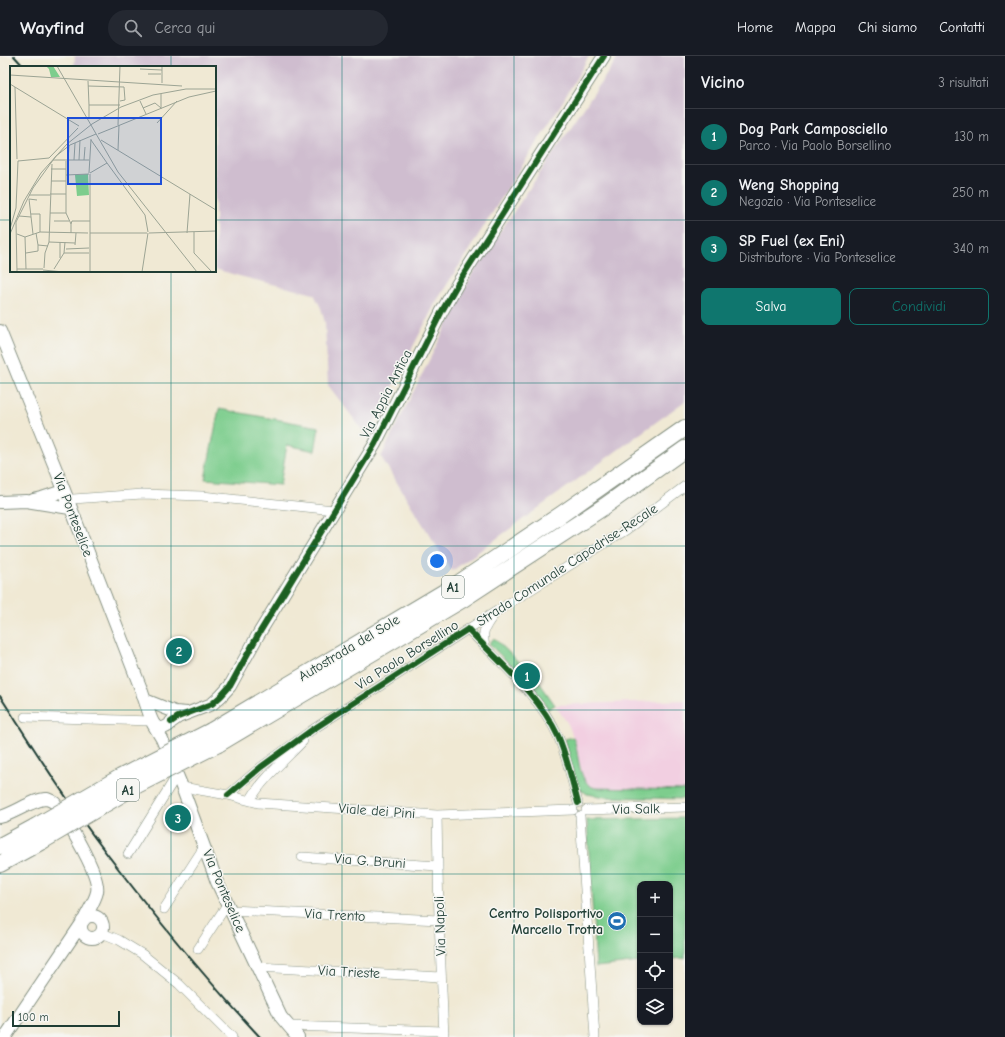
<!DOCTYPE html>
<html lang="it">
<meta charset="utf-8">
<style>
body{margin:0;font-family:"Comic Neue",sans-serif;background:#242831;color:#f1f3f6}
.controls{position:absolute;right:12px;bottom:12px;display:grid;overflow:hidden;border-radius:8px;box-shadow:0 1px 3px #0004}
.controls button{width:36px;height:36px;display:grid;place-items:center;padding:0;border:0;border-bottom:1px solid #363941;background:#171b24;color:#f1f3f6;font:20px sans-serif}
.scale{position:absolute;left:12px;bottom:10px;width:108px;box-sizing:border-box;padding-left:4px;border:2px solid #1f3d34;border-top:0;font-size:11px;line-height:14px;white-space:nowrap;color:#1f3d34;-webkit-text-stroke:3px #f6f6f2;paint-order:stroke}
.you{position:absolute;left:437px;top:505px;width:14px;height:14px;margin:-10px;border:3px solid #fff;border-radius:50%;background:#1a73e8;box-shadow:0 0 0 6px #1a73e833}
.badge{display:grid;place-items:center;width:26px;height:26px;border-radius:50%;background:#0f766e;color:#fff;font-size:13px;font-weight:700}
.pin{position:absolute;translate:-50% -50%;border:2px solid #fff;box-shadow:0 1px 4px #0006}
.list{margin:0;padding:0;list-style:none}
h2{display:flex;justify-content:space-between;align-items:center;height:52px;margin:0;padding:0 16px;font-size:17px}
h2 small{font-size:13px;font-weight:400;color:#9ea1a6}
.list li{display:grid;grid-template-columns:26px 1fr auto;gap:12px;align-items:center;box-sizing:border-box;height:56px;padding:0 16px;border-top:1px solid #363941}
.list b{display:block;font-size:15px;white-space:nowrap}
.list p{margin:0;font-size:13px;white-space:nowrap;color:#9ea1a6}
.list em{font-size:13px;font-style:normal;color:#9ea1a6}
.actions{display:flex;gap:8px;padding:12px 16px}
.actions a{flex:1;padding:9px 0;border:1px solid #0f766e;border-radius:8px;text-align:center;font-size:14px;color:#0f766e}
.actions .main{background:#0f766e;color:#fff}
.icon{flex:none;width:22px;height:22px;fill:none;stroke:currentColor;stroke-width:2;stroke-linecap:round;stroke-linejoin:round}
.map{position:relative;flex:none;width:685px;height:981px;overflow:hidden}
header{display:flex;align-items:center;gap:24px;box-sizing:border-box;height:56px;padding:0 20px;background:#171b24;border-bottom:1px solid #363941}
header strong{font-size:19px}
nav{display:flex;gap:22px;margin-inline-start:auto;font-size:14px}
.search{width:280px;height:36px;background:#242831;display:flex;align-items:center;gap:10px;box-sizing:border-box;padding:0 14px;border-radius:22px;color:#9ea1a6;font-size:15px}
main{display:flex}
aside{flex:1;background:#171b24}
.map>svg:first-child{display:block}
.built{fill:#f2cfe1}
.industrial{fill:#cfbdcf}
.green{fill:#7dcd8d;stroke:#4e8560}
.lines{fill:none;stroke-linecap:round;stroke-linejoin:round}
.street-casing{stroke:#889384;stroke-width:10}
.secondary-casing{stroke:#889384;stroke-width:14}
.highway-casing{stroke:#889384;stroke-width:18}
.street{stroke:#fff;stroke-width:9}
.secondary{stroke:#fff;stroke-width:12}
.highway{stroke:#fff;stroke-width:16}
.rail{stroke:#1f3d34;stroke-width:2}
.highway-bridge-casing{stroke:#889384;stroke-width:18;stroke-linecap:butt}
.highway-bridge{stroke:#fff;stroke-width:16}
.cycleway-casing{stroke:#f6f6f2;stroke-width:8}
.cycleway{stroke:#1b5e20;stroke-width:6}
.grid{fill:none;stroke:#0f766e;stroke-width:1;stroke-opacity:0.55}
.labels{text-anchor:middle;dominant-baseline:central;stroke-width:3;stroke-linejoin:round;paint-order:stroke}
.shield{fill:#f6f6f2;stroke:#60746d;stroke-width:1}
.shield-label{font-size:13px;font-weight:bold;fill:#1f3d34}
.street-label{font-size:14px;fill:#1f3d34;stroke:#f6f6f2}
.poi-label{font-size:14px;font-weight:bold;fill:#1f3d34;stroke:#f6f6f2;text-anchor:end}
.inset-road{fill:none;stroke:#9ca494;stroke-width:1}
.view{fill:#1d4ed8;fill-opacity:0.15;stroke:#1d4ed8;stroke-width:2}
.inset-edge{fill:none;stroke:#1f3d34;stroke-width:2}
</style>
<header>
<strong>Wayfind</strong>
<div class="search"><svg class="icon" aria-label="search" viewBox="0 0 24 24"><circle cx="10" cy="10" r="6"/><path d="M15 15l6 6"/></svg>Cerca qui</div>
<nav><a>Home</a><a>Mappa</a><a>Chi siamo</a><a>Contatti</a></nav>
</header>
<main>
<div class="map">
<svg width="685" height="981" viewBox="0 0 685 981">
<rect width="100%" height="100%" fill="#f6f6f2"/>
<filter id="ink" filterUnits="userSpaceOnUse"><feTurbulence type="fractalNoise" baseFrequency=".025" numOctaves="2"/><feDisplacementMap in="SourceGraphic" scale="8" xChannelSelector="R" yChannelSelector="G"/><feConvolveMatrix kernelMatrix="1 2 1 2 8 2 1 2 1" color-interpolation-filters="sRGB"/></filter>
<filter id="wash" filterUnits="userSpaceOnUse"><feTurbulence type="fractalNoise" baseFrequency=".012" numOctaves="4" result="noise"/><feDisplacementMap in="SourceGraphic" scale="16" xChannelSelector="R" yChannelSelector="G"/><feGaussianBlur stdDeviation="0.9" result="paint"/><feColorMatrix in="noise" values="0 0 0 0 0 0 0 0 0 0 0 0 0 0 0 0 0 1.4 0 .05"/><feComposite in="paint" operator="in"/></filter>
<g filter="url(#wash)">
<rect width="100%" height="100%" fill="#f0e9d4"/>
<path class="built" d="M685,644V734L595,732L589,731L584,725L581,713L574,683L568,668L555,649Z"/>
<path class="industrial" d="M75,0H589L563,45L436,246L367,380L328,329L325,267L321,252L314,238L239,220L215,213V11H74Z
M619,0H685V345L452,515L381,401L473,216Z"/>
<path class="green" d="M219,353L319,371L315,395L287,389L280,429L205,423Z
M494,582L539,626L555,649L548,653L533,631L489,588Z
M573,681C580,696 576,726 595,732L685,734V743L606,741L587,738L580,733L575,726L565,683Z
M685,762V902L670,903V828H640V906L596,911L587,764Z"/>
</g>
<g filter="url(#ink)">
<g class="lines">
<g class="street-casing">
<path id="street" d="M73,443L142,438L202,440L334,454
M468,573L626,474L685,430
M485,591C482,576 484,572 493,560
M25,661L151,665
M182,731L228,739L258,747L437,759L573,754
M228,739L261,711L312,674L468,573C499,606 539,639 558,680C567,701 572,725 578,747
M250,745C259,726 288,701 303,685
M586,754L685,751
M437,759L439,864L444,981
M580,760L595,981
M128,798L177,719
M302,801L438,810
M164,853L204,791
M231,854L439,864
M102,877L119,884L142,898L179,928L232,981
M198,893L228,847
M257,911L441,921
M289,970L444,975"/>
</g>
<g class="secondary-casing">
<path id="secondary" d="M0,275L57,416L141,633C143,639 145,645 147,651C151,662 154,679 169,669
M33,444L42,442L63,435
M0,446L26,445L70,452
M145,644L175,656L187,657
M171,666L178,661L212,648L221,640L230,630L258,579L375,388L442,255L458,227L604,0
M153,668L162,683L182,731L217,826L281,961L298,981
M0,761C14,758 35,742 47,743C50,744 52,745 55,747
M73,776C80,788 100,823 97,836C95,845 88,855 84,864
M81 871a11 11 0 1 1 22 0a11 11 0 1 1-22 0Z
M5,981L82,867"/>
</g>
<g class="highway-casing">
<path id="highway" d="M211,675L456,529L562,458L685,372
M218,688L463,543L605,450L685,393
M0,790L35,771
M0,808L42,785"/>
</g>
<use href="#street" class="street"/>
<use href="#secondary" class="secondary"/>
<use href="#highway" class="highway"/>
<path class="rail" d="M14,0L24,11
M0,640C34,693 68,747 107,798C155,861 206,923 260,981"/>
<g class="highway-bridge-casing">
<path id="highway-bridge" d="M35,771L121,721L211,675
M42,785L137,729L218,688"/>
</g>
<use href="#highway-bridge" class="highway-bridge"/>
<g class="cycleway-casing">
<path id="cycleway" d="M171,666L178,661L212,648L221,640L230,630L258,579L375,388L442,255L458,227L604,0
M228,739L261,711L312,674L468,573C499,606 539,639 558,680C567,701 572,725 578,747"/>
</g>
<use href="#cycleway" class="cycleway"/>
</g>
</g>
<path class="grid" d="M171,0V11M342,0V981M514,0V981M0,164H11M215,164H685M171,215V981M0,327H685M0,490H685M0,654H685M0,818H685"/>
<defs>
<g id="stadium-disc" transform="scale(1)"><circle r="9.5" fill="#1f6fb2" stroke="#f6f6f2"/><path d="M0-5a6.5 5 0 1 0 0 10a6.5 5 0 1 0 0-10ZM-3.5-1.8h7v3.6h-7Z" fill="#fff"/></g>
</defs>
<g fill-rule="evenodd">
<use href="#stadium-disc" x="617" y="865"/>
</g>
<g class="labels">
<g class="shield">
<rect x="442" y="520" width="22" height="22" rx="3"/>
<rect x="117" y="723" width="22" height="22" rx="3"/>
</g>
<g class="shield-label">
<text x="453" y="531">A1</text>
<text x="128" y="734">A1</text>
</g>
<g class="street-label">
<text transform="translate(386 338) rotate(-63)">Via Appia Antica</text>
<text transform="translate(73 459) rotate(69)">Via Ponteselice</text>
<text transform="translate(567 509) rotate(-33)">Strada Comunale Capodrise-Recale</text>
<text transform="translate(349 592) rotate(-31)">Autostrada del Sole</text>
<text transform="translate(407 599) rotate(-32)">Via Paolo Borsellino</text>
<text transform="translate(636 753) rotate(-1)">Via Salk</text>
<text transform="translate(377 755) rotate(4)">Viale dei Pini</text>
<text transform="translate(370 805) rotate(4)">Via G. Bruni</text>
<text transform="translate(224 835) rotate(67)">Via Ponteselice</text>
<text transform="translate(335 859) rotate(3)">Via Trento</text>
<text transform="translate(440 870) rotate(-92)">Via Napoli</text>
<text transform="translate(349 916) rotate(3)">Via Trieste</text>
</g>
<g class="poi-label">
<text x="603" y="857">Centro Polisportivo<tspan x="603" dy="16">Marcello Trotta</tspan></text>
</g>
</g>
<g transform="translate(10 10)">
<rect width="206" height="206" fill="#f0e9d4"/>
<path d="M36,0H43L50,11H41L39,3ZM78,108L79,129L67,130L65,109Z" fill="#7dcd8d"/>
<path class="inset-road" d="M47,0L108,106L187,206M152,0V17M130,3L152,4M138,8H151M0,9L172,20M78,15L79,39M0,18L69,60M78,20L114,21L115,34L110,35M5,21L7,93M151,28V43M130,35L136,48M133,42L145,37L151,42M79,52V39H110M147,57L167,35M108,59L110,0M88,68L179,31L206,25M91,74L206,144M108,84L109,59M43,94H79M64,94L65,77M69,94L70,74M74,94L75,81M56,95V147L61,158V167M58,95L59,80M97,97L135,149L138,166M41,103H56M79,107L81,73M80,107L97,97L81,74M80,108V167M56,109L79,108M41,115H56M40,128H56M19,129H40M40,147H56M21,148H30V166M9,150L21,151M44,155H59M61,158L62,155H80M0,163L6,142L8,95L39,92L68,62M184,166V187L202,206M26,167L28,179L38,180M80,167H137M80,167V206M139,167L206,165M177,167L180,128M0,168L14,135L31,107L57,78L82,58L111,41L143,29L176,23H206M7,168L15,171L30,166L78,167M23,168L19,133L27,134M15,171L16,203M39,176L65,177M65,179L66,167M56,183L79,182M16,187L28,185V179M54,187H79M50,192V176M34,202L35,187L39,176L42,98M7,203H33M44,203L54,187L55,176M33,204L54,206M7,206L6,156L23,122L46,90L60,79L86,68M132,206L138,167"/>
<path class="view" d="M58,52H151V118H58Z"/>
<rect width="206" height="206" class="inset-edge"/>
</g>
</svg>
<div class="controls">
<button>+</button>
<button>−</button>
<button><svg class="icon" aria-label="locate" viewBox="0 0 24 24"><circle cx="12" cy="12" r="6"/><path d="M12 2v4M12 18v4M2 12h4M18 12h4"/></svg></button>
<button><svg class="icon" aria-label="layers" viewBox="0 0 24 24"><path d="M12 4l9 5-9 5-9-5zM3 14l9 5 9-5"/></svg></button>
</div>
<div class="scale">100 m</div>
<div class="you"></div>
<div class="pin badge" style="left:527px;top:620px">1</div>
<div class="pin badge" style="left:179px;top:595px">2</div>
<div class="pin badge" style="left:178px;top:762px">3</div>
</div>
<aside>
<h2>Vicino<small>3 risultati</small></h2>
<ul class="list">
<li><span class="badge">1</span><div><b>Dog Park Camposciello</b><p>Parco · Via Paolo Borsellino</p></div><em>130 m</em></li>
<li><span class="badge">2</span><div><b>Weng Shopping</b><p>Negozio · Via Ponteselice</p></div><em>250 m</em></li>
<li><span class="badge">3</span><div><b>SP Fuel (ex Eni)</b><p>Distributore · Via Ponteselice</p></div><em>340 m</em></li>
</ul>
<div class="actions"><a class="main">Salva</a><a>Condividi</a></div>
</aside>
</main>
